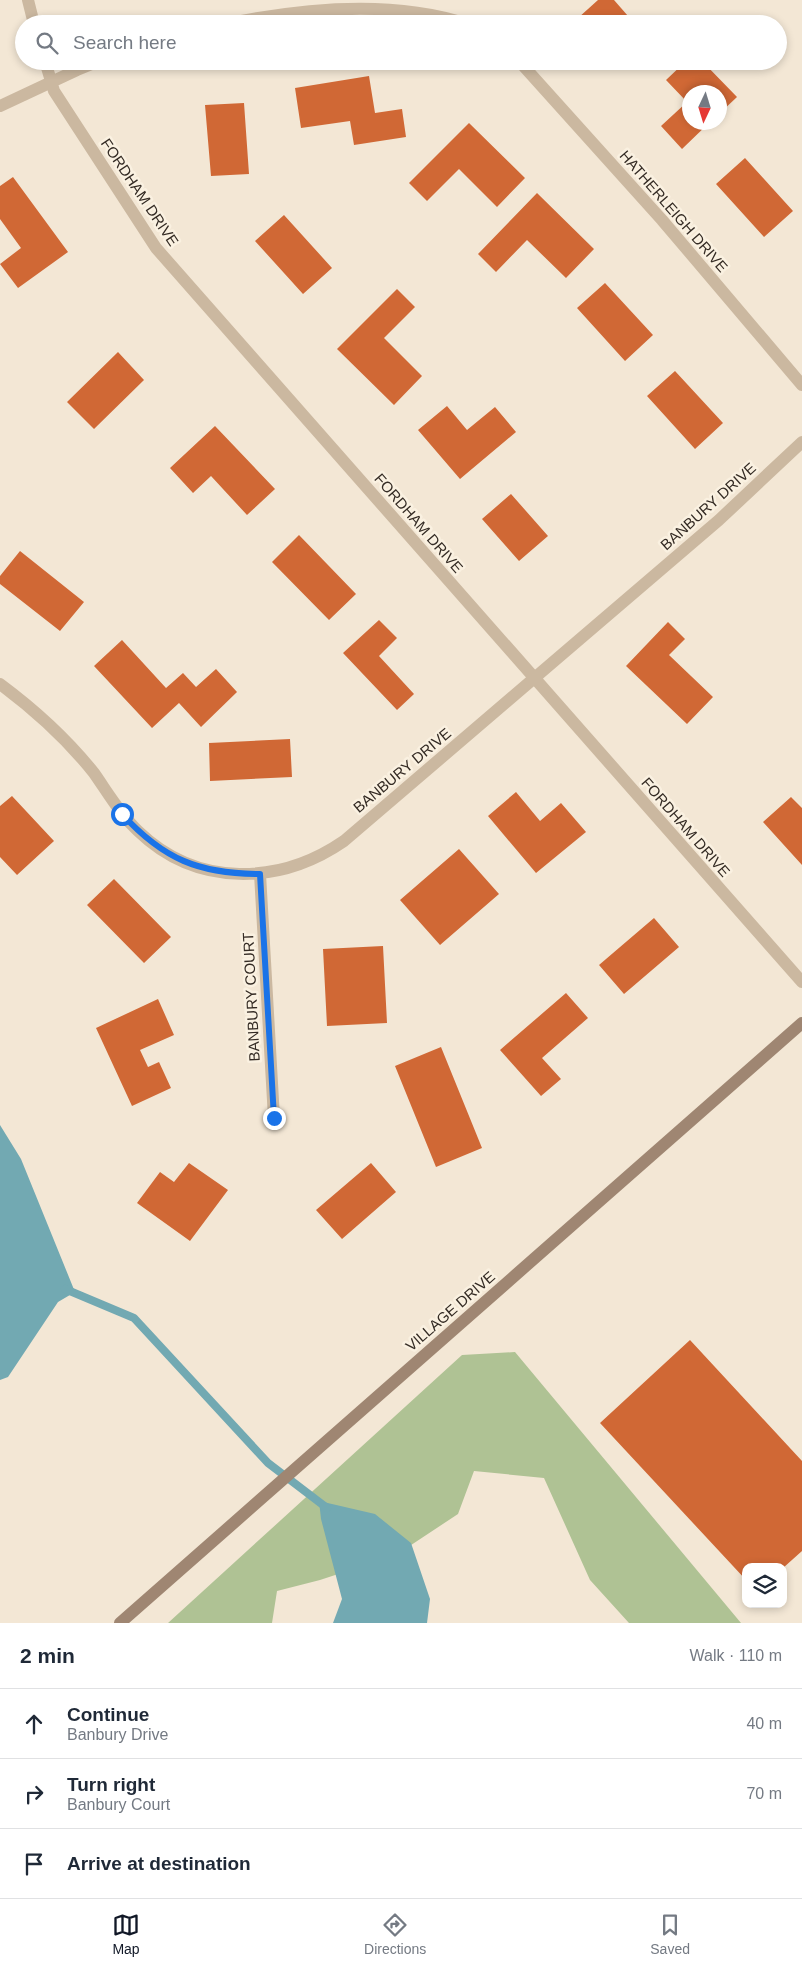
<!DOCTYPE html>
<meta charset="utf-8">
<style>
body{margin:0;font-family:Helvetica,sans-serif;background:#f6f6f7;color:#1f2937}
.controls{position:absolute;right:15px;bottom:15px;display:grid;overflow:hidden;border-radius:10px;box-shadow:0 2px 8px #0003}
.controls button{width:45px;height:45px;display:grid;place-items:center;padding:0;border:0;border-bottom:1px solid #e0e1e3;background:#fff;color:#1f2937;font:25px sans-serif}
.compass{position:absolute;left:682px;top:85px;width:45px;height:45px;border-radius:50%;background:#fff;box-shadow:0 2px 8px #0003;rotate:184deg}
.stop{position:absolute;width:15px;height:15px;margin:-11px;border:4px solid #1a73e8;border-radius:50%;background:#fff}
.stop.end{background:#1a73e8;border-color:#fff;box-shadow:0 1px 5px #0008}
.list{margin:0;padding:0;list-style:none}
h2{display:flex;justify-content:space-between;align-items:center;height:65px;margin:0;padding:0 20px;font-size:21px}
h2 small{font-size:16px;font-weight:400;color:#747a83}
.list li{display:grid;grid-template-columns:32px 1fr auto;gap:15px;align-items:center;box-sizing:border-box;height:70px;padding:0 20px;border-top:1px solid #e0e1e3}
.list b{display:block;font-size:19px;white-space:nowrap}
.list p{margin:0;font-size:16px;white-space:nowrap;color:#747a83}
.list em{font-size:16px;font-style:normal;color:#747a83}
.icon{flex:none;width:28px;height:28px;fill:none;stroke:currentColor;stroke-width:2;stroke-linecap:round;stroke-linejoin:round}
.map{position:relative;flex:none;width:802px;height:1623px;overflow:hidden}
.search{position:absolute;background:#fff;box-shadow:0 2px 8px #0003;left:15px;right:15px;top:15px;height:55px;display:flex;align-items:center;gap:12px;box-sizing:border-box;padding:0 18px;border-radius:28px;color:#747a83;font-size:19px}
.sheet{height:275px;background:#fff}
nav{display:flex;justify-content:space-around;align-items:center;box-sizing:border-box;height:70px;border-top:1px solid #e0e1e3;background:#fff;font-size:14px;color:#747a83}
nav a{display:grid;justify-items:center;gap:2px}
nav .on{color:#111827}
.map>svg:first-child{display:block}
.green{fill:#afc294}
.water{fill:#72a9b2}
.lines{fill:none;stroke-linecap:round;stroke-linejoin:round}
.stream{stroke:#72a9b2;stroke-width:8}
.building{fill:#d06835}
.minor{stroke:#cbb8a0;stroke-width:12}
.secondary{stroke:#9f8672;stroke-width:12}
.route{stroke:#1a73e8;stroke-width:6}
.labels{text-anchor:middle;dominant-baseline:central;stroke-width:5;stroke-linejoin:round;paint-order:stroke}
.street-label{font-size:15px;fill:#342b24;stroke:#faf1e1}
</style>
<div class="map">
<svg width="802" height="1623" viewBox="0 0 802 1623">
<rect width="100%" height="100%" fill="#f3e7d5"/>
<path class="green" d="M515,1352L741,1623H629L590,1580L544,1478L474,1471L458,1514L396,1555L320,1580L277,1591L272,1623H168L462,1355Z"/>
<path class="water" d="M0,1125L21,1159L75,1292L58,1302L8,1377L0,1380Z
M319,1501L375,1514L411,1543L430,1599L427,1623H333L342,1599L321,1519Z"/>
<g class="lines">
<path class="stream" d="M65,1289L134,1318L268,1463L327,1508"/>
</g>
<path class="building" d="M598,0H614L635,24H583L578,18Z
M686,61H702L737,97L720,113V92H690V122H710L682,149L661,126L687,102L666,80Z
M369,76L375,113L402,109L406,137L354,145L350,121L301,128L295,88Z
M244,103L249,174L211,176L205,105Z
M469,123L525,178L497,207L459,169L427,201L409,183Z
M745,158L793,211L764,237L716,184Z
M13,177L68,252L18,288L0,264L21,248L0,219V186Z
M537,193L594,249L566,278L527,240L496,272L478,254Z
M284,215L332,268L303,294L255,241Z
M605,283L653,335L625,361L577,308Z
M397,289L415,307L384,338L422,376L394,405L337,349Z
M118,352L144,380L94,429L67,402Z
M675,371L723,423L695,449L647,396Z
M447,406L467,430L495,407L516,432L460,479L418,430Z
M215,426L275,489L247,515L211,476L193,493L170,468Z
M511,494L548,536L519,561L482,519Z
M299,535L356,594L329,620L272,562Z
M20,551L84,602L60,631L0,584V576Z
M379,620L397,638L379,656L414,694L397,710L343,653Z
M668,622L685,639L669,655L713,697L687,724L626,666Z
M122,640L166,688L183,673L196,687L216,669L237,692L201,727L179,703L152,728L94,666Z
M290,739L292,777L210,781L209,743Z
M516,792L540,821L561,803L586,832L536,873L488,816Z
M12,796L54,841L17,875L0,857V806Z
M791,797L802,808V865L763,822Z
M459,849L499,894L440,945L400,900Z
M114,879L171,937L144,963L87,905Z
M654,918L679,947L624,994L599,965Z
M383,946L387,1023L327,1026L323,949Z
M566,993L588,1018L542,1058L561,1079L541,1096L500,1050Z
M158,999L174,1035L140,1050L148,1067L159,1062L171,1088L132,1106L96,1028Z
M441,1047L482,1148L436,1167L395,1066Z
M189,1163L228,1190L190,1241L137,1203L160,1172L174,1182Z
M371,1163L396,1192L342,1239L316,1210Z
M690,1340L802,1461V1551L783,1568V1567H746V1580L600,1423Z"/>
<g class="lines">
<path class="minor" d="M28,0L34,24
M226,24C303,8 394,0 467,24
M45,61L54,91L156,248L802,982
M519,61L662,220L802,385
M0,106L77,70L99,61
M0,684C35,710 67,739 94,773C108,793 120,814 138,831C197,888 280,885 344,841L719,520L802,442
M260,874L274,1118"/>
<path class="secondary" d="M120,1623L802,1023"/>
</g>
<g class="lines">
<path class="route" d="M122,814C163,859 199,874 260,874L274,1118"/>
</g>
<g class="labels">
<g class="street-label">
<text transform="translate(140 192) rotate(56)">FORDHAM DRIVE</text>
<text transform="translate(674 211) rotate(49)">HATHERLEIGH DRIVE</text>
<text transform="translate(708 506) rotate(-42)">BANBURY DRIVE</text>
<text transform="translate(419 523) rotate(49)">FORDHAM DRIVE</text>
<text transform="translate(402 770) rotate(-40)">BANBURY DRIVE</text>
<text transform="translate(686 827) rotate(49)">FORDHAM DRIVE</text>
<text transform="translate(251 997) rotate(-93)">BANBURY COURT</text>
<text transform="translate(450 1311) rotate(-41)">VILLAGE DRIVE</text>
</g>
</g>
</svg>
<div class="controls">
<button><svg class="icon" aria-label="layers" viewBox="0 0 24 24"><path d="M12 4l9 5-9 5-9-5zM3 14l9 5 9-5"/></svg></button>
</div>
<svg class="compass" viewBox="-18 -18 36 36"><path d="M0-13l5 13h-10z" fill="#e53935"/><path d="M0 13l5-13h-10z" fill="#747a83"/></svg>
<div class="stop" style="left:122px;top:814px"></div>
<div class="stop end" style="left:274px;top:1118px"></div>
<div class="search"><svg class="icon" aria-label="search" viewBox="0 0 24 24"><circle cx="10" cy="10" r="6"/><path d="M15 15l6 6"/></svg>Search here</div>
</div>
<section class="sheet">
<h2>2 min<small>Walk · 110 m</small></h2>
<ul class="list">
<li><svg class="icon" aria-label="ahead" viewBox="0 0 24 24"><path d="M12 20V5M6 11l6-6 6 6"/></svg><div><b>Continue</b><p>Banbury Drive</p></div><em>40 m</em></li>
<li><svg class="icon" aria-label="right" viewBox="0 0 24 24"><path d="M7 20v-9h11M14 6l5 5-5 5"/></svg><div><b>Turn right</b><p>Banbury Court</p></div><em>70 m</em></li>
<li><svg class="icon" aria-label="arrive" viewBox="0 0 24 24"><path d="M6 21V4h12l-3 4 3 4H6"/></svg><div><b>Arrive at destination</b></div></li>
</ul>
</section>
<nav>
<a class="on"><svg class="icon" aria-label="map" viewBox="0 0 24 24"><path d="M3 6l6-2 6 2 6-2v14l-6 2-6-2-6 2zM9 4v14M15 6v14"/></svg>Map</a>
<a><svg class="icon" aria-label="directions" viewBox="0 0 24 24"><path d="M12 3l9 9-9 9-9-9zM9 14v-3h6M13 9l2 2-2 2"/></svg>Directions</a>
<a><svg class="icon" aria-label="saved" viewBox="0 0 24 24"><path d="M7 4h10v16l-5-4-5 4z"/></svg>Saved</a>
</nav>
